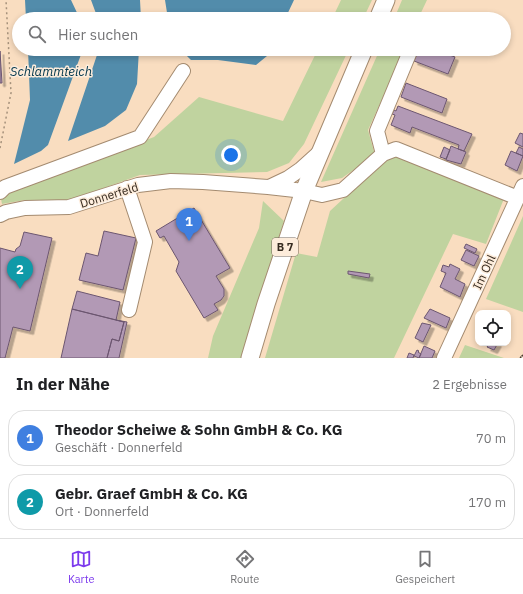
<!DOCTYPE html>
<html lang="de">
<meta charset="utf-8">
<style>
body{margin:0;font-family:"IBM Plex Sans",sans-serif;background:#f6f6f6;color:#202124}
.controls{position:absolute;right:12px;bottom:12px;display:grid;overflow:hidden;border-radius:8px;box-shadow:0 2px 6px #0003}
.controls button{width:36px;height:36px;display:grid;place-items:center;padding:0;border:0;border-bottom:1px solid #e0e0e0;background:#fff;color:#202124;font:20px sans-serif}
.you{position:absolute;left:231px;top:155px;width:14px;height:14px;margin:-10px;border:3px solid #fff;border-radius:50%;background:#1a73e8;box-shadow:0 0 0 6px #1a73e833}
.badge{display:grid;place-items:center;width:26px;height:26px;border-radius:50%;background:#7c3aed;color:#fff;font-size:13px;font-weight:700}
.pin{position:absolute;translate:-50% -33px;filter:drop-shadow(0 1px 2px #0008)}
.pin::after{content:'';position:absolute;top:21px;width:14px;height:12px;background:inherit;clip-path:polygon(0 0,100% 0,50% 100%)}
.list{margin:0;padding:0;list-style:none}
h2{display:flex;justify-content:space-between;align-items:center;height:52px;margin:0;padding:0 16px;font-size:17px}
h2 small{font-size:13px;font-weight:400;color:#757577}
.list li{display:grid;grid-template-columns:26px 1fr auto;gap:12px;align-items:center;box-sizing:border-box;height:56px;margin:0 8px 8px;padding:0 8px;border:1px solid #e0e0e0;border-radius:16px}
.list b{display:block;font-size:15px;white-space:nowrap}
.list p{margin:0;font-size:13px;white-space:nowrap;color:#757577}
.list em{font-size:13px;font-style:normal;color:#757577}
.icon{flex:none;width:22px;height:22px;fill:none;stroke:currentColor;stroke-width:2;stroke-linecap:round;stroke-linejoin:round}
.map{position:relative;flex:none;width:523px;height:358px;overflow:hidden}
.search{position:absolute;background:#fff;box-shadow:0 2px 6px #0003;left:12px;right:12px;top:12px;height:44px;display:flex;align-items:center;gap:10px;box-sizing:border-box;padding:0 14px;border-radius:22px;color:#757577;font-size:15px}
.sheet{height:180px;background:#fff}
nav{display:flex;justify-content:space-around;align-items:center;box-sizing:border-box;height:56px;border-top:1px solid #e0e0e0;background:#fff;font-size:11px;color:#757577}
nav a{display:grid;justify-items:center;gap:2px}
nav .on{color:#7c3aed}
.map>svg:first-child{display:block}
.green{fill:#c0d39f}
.water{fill:#528cab}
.building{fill:#b299b5;stroke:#6c5670;filter:url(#shadow)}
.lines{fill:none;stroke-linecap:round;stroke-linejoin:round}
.minor-casing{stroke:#a48b70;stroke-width:16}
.major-casing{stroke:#a48b70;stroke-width:19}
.path{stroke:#a5917b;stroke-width:1.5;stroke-dasharray:2 3;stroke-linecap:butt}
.minor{stroke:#fff;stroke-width:14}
.major{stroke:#fff;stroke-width:17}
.rail-casing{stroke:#4a3d30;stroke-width:4.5}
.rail{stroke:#fdecdb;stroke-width:3;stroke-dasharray:9;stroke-linecap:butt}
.labels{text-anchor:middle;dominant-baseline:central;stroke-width:3;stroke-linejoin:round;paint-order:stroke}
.shield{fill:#fdecdb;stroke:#726558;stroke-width:1}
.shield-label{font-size:11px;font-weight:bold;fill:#362b20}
.street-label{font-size:12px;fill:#362b20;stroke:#fdecdb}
.water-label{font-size:13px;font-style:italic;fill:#03374d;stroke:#fdecdb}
</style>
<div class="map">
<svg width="523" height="358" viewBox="0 0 523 358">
<defs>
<filter id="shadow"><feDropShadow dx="3.5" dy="3.5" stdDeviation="0" flood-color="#0004"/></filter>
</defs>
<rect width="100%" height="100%" fill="#f9ddc0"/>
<path class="green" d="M341,0H372L363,19H332Z
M402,0H427L418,19H394Z
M318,49H349L304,144L289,163L267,172L140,175L71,200H25L2,204L1,199L9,192L154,137L199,97L283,121Z
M380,49H405L368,130L375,155L342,178L321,182Z
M396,156L505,196L486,244L453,234L394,358H265L296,253L317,257L330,211L384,161Z
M263,201L284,221L242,358H208L213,336L259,228Z
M523,216V312L486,299Z
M465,345L504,358H459Z"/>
<path class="water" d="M25,0H71L80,19H26Z
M91,0H140L141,19H98Z
M165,0H294L285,19H168Z
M28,49H83L48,145L41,151L14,164L30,100Z
M99,49H139L137,84L126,110L105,126L68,141Z
M180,49H270L267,56L256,65L218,60H191Z"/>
<path class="building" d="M419,49H433L455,57L448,74L414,61Z
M0,51L2,83H0Z
M406,83L447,99L442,113L401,97Z
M398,106L472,134L464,151L458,149L459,145L412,127L410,133L391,125L395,115L392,114L394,110L396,111Z
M520,133L523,134V147L515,143Z
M451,146L466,152L461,164L446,160Z
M444,147L450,150L446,159L440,157Z
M519,147L523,149V156L516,153Z
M511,151L523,156L517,171L505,165Z
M194,208L230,268L216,276L224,289V296L221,300L214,304L218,310L204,318L176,271L179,262L164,236L160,238L156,231Z
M104,231L136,238L123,290L79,280L86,253L98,256Z
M24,232L52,238L30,331L13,327L5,358H0V248L15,252L16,249L20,246Z
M466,244L477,249L475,253L464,248Z
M466,250L479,256L474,266L461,260Z
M450,264L460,269L455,279L465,284L460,297L440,287L446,273L441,271L443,265L449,267Z
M348,271L370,274L369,278L348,274Z
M77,291L120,302L116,320L72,309Z
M72,309L124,322L119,341L112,339L107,358H61Z
M430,309L450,318L446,328L424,318Z
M116,320L127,322L119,358H107L112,339L119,341L124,322Z
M422,323L431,325L423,342L415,338Z
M491,343H498L494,350L487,347L489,344H491Z
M424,346L435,351L432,358H419Z
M417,350L419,351L418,352L421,354L419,358L414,356Z
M409,353L414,355L413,358H407Z"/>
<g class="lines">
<g class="minor-casing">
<path id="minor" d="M383,154L377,131L411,49
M269,187L288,178L301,169L321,151
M127,188L145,242L129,310
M0,192L5,187L140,137L183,71
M0,215L6,212L25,208L69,207L138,185L171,181L203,182L268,187L304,191L322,195L343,190L383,154L396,149L518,198
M444,358L523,186"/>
</g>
<g class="major-casing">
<path id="major" d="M378,19L386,0
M250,358L266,304L304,191L364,49"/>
</g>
<path class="path" d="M0,148L11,93L6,0"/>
<use href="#minor" class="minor"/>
<use href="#major" class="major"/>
<g class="rail-casing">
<path id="rail" d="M522,358L523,357"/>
</g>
<use href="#rail" class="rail"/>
</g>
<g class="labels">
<rect class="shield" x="272" y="238" width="26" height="18" rx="3"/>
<g class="shield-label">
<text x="285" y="247">B 7</text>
</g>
<g class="street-label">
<text transform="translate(109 195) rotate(-17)">Donnerfeld</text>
<text transform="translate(484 272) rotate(-65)">Im Ohl</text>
</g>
<g class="water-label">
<text x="51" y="71">Schlammteich</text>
</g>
</g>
</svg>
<div class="controls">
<button><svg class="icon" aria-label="locate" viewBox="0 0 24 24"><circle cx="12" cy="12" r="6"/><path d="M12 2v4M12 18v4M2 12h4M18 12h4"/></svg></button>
</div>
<div class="you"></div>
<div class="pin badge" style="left:189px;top:241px;background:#3f7fe0">1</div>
<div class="pin badge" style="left:20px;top:289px;background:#0f9aa8">2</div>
<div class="search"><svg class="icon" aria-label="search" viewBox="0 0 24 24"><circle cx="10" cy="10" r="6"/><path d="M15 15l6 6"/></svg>Hier suchen</div>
</div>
<section class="sheet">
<h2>In der Nähe<small>2 Ergebnisse</small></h2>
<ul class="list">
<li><span class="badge" style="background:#3f7fe0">1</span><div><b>Theodor Scheiwe &amp; Sohn GmbH &amp; Co. KG</b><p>Geschäft · Donnerfeld</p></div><em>70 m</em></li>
<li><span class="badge" style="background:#0f9aa8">2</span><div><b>Gebr. Graef GmbH &amp; Co. KG</b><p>Ort · Donnerfeld</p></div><em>170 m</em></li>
</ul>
</section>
<nav>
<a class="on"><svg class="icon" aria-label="map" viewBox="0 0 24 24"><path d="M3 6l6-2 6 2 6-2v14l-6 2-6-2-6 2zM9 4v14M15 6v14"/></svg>Karte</a>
<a><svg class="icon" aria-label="directions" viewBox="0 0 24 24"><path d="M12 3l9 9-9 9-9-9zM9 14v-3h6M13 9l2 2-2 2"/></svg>Route</a>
<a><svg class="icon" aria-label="saved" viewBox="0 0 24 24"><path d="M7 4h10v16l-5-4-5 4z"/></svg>Gespeichert</a>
</nav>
